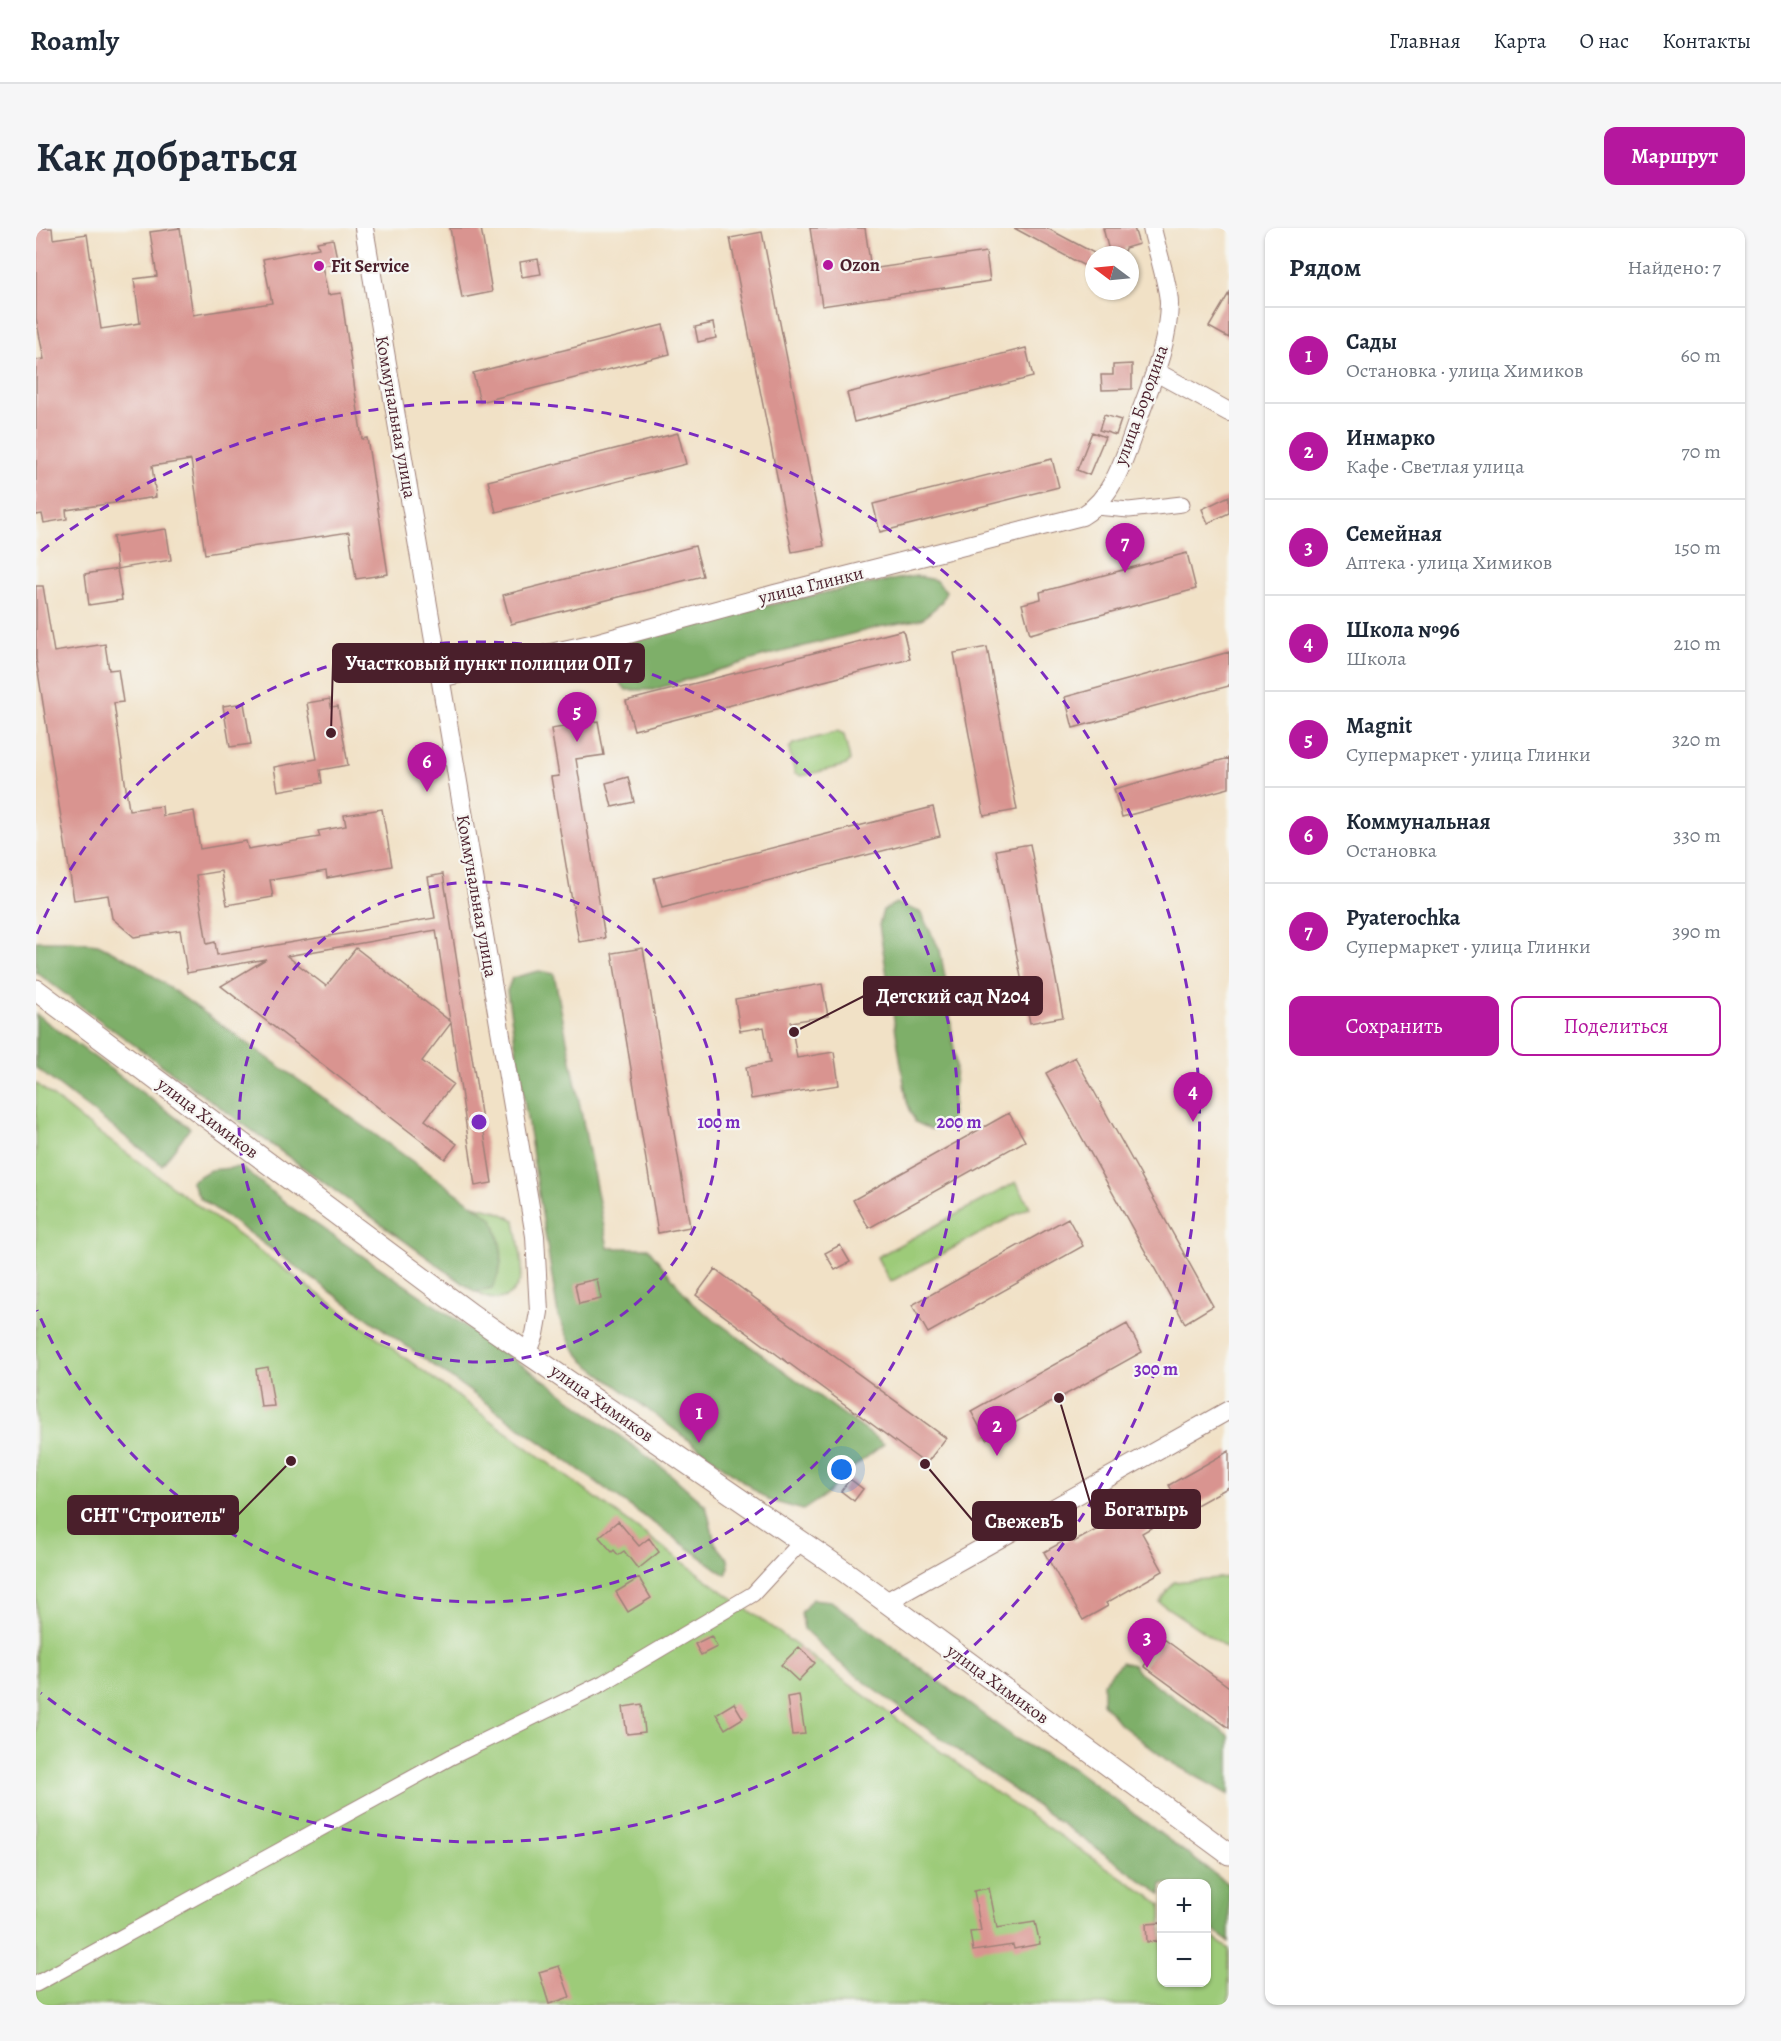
<!DOCTYPE html>
<html lang="ru">
<meta charset="utf-8">
<style>
body{margin:0;font-family:Alegreya,serif;background:#f6f6f7;color:#1f2937}
.controls{position:absolute;right:18px;bottom:18px;display:grid;overflow:hidden;border-radius:12px;box-shadow:0 2px 4px #0004}
.controls button{width:54px;height:54px;display:grid;place-items:center;padding:0;border:0;border-bottom:2px solid #e0e1e3;background:#fff;color:#1f2937;font:30px sans-serif}
.compass{position:absolute;left:1049px;top:18px;width:54px;height:54px;border-radius:50%;background:#fff;box-shadow:0 2px 4px #0004;rotate:286deg}
.you{position:absolute;left:806px;top:1242px;width:21px;height:21px;margin:-15px;border:4px solid #fff;border-radius:50%;background:#1a73e8;box-shadow:0 0 0 9px #1a73e833}
.badge{display:grid;place-items:center;width:39px;height:39px;border-radius:50%;background:#b5179e;color:#fff;font-size:20px;font-weight:700}
.pin{position:absolute;translate:-50% -50px;filter:drop-shadow(0 2px 3px #0008)}
.pin::after{content:'';position:absolute;top:32px;width:21px;height:18px;background:inherit;clip-path:polygon(0 0,100% 0,50% 100%)}
.list{margin:0;padding:0;list-style:none}
h2{display:flex;justify-content:space-between;align-items:center;height:78px;margin:0;padding:0 24px;font-size:26px}
h2 small{font-size:20px;font-weight:400;color:#747a83}
.list li{display:grid;grid-template-columns:39px 1fr auto;gap:18px;align-items:center;box-sizing:border-box;height:96px;padding:0 24px;border-top:2px solid #e0e1e3}
.list b{display:block;font-size:22px;white-space:nowrap}
.list p{margin:0;font-size:20px;white-space:nowrap;color:#747a83}
.list em{font-size:20px;font-style:normal;color:#747a83}
.actions{display:flex;gap:12px;padding:18px 24px}
.actions a{flex:1;padding:14px 0;border:2px solid #b5179e;border-radius:12px;text-align:center;font-size:21px;color:#b5179e}
.actions .main{background:#b5179e;color:#fff}
.map{position:relative;flex:none;width:1193px;height:1777px;overflow:hidden;border-radius:12px}
header{display:flex;align-items:center;gap:36px;box-sizing:border-box;height:84px;padding:0 30px;background:#fff;border-bottom:2px solid #e0e1e3}
header strong{font-size:28px}
nav{display:flex;gap:33px;margin-inline-start:auto;font-size:21px}
.intro{display:flex;align-items:center;justify-content:space-between;box-sizing:border-box;height:144px;padding:0 36px}
h1{margin:0;font-size:42px}
.button{padding:15px 27px;border-radius:12px;background:#b5179e;color:#fff;font-size:21px;font-weight:700}
main{display:flex;gap:36px;padding:0 36px}
aside{flex:1;background:#fff;border-radius:12px;box-shadow:0 2px 4px #0004}
.map>svg:first-child{display:block}
.green{fill:#9dcb79;stroke:#747552;stroke-width:1.5}
.forest{fill:#7eaf69;stroke:#64674a;stroke-width:1.5}
.building{fill:#d99490;fill-rule:evenodd}
.lines{fill:none;stroke-linecap:round;stroke-linejoin:round}
.minor-casing{stroke:#9e8078;stroke-width:17}
.tertiary-casing{stroke:#9e8078;stroke-width:20}
.secondary-casing{stroke:#9e8078;stroke-width:23}
.minor{stroke:#fff;stroke-width:15}
.tertiary{stroke:#fff;stroke-width:18}
.secondary{stroke:#fff;stroke-width:21}
.ring{fill:none;stroke:#7b2cbf;stroke-width:3;stroke-dasharray:10 8}
.poi-dot{fill:#b5179e;stroke:#f6f6f2;stroke-width:2}
.labels{text-anchor:middle;dominant-baseline:central;stroke-width:4.5;stroke-linejoin:round;paint-order:stroke}
.poi-label{font-size:18px;font-weight:bold;fill:#4a1f2b;stroke:#f6f6f2;text-anchor:start}
.street-label{font-size:18px;fill:#4a1f2b;stroke:#f6f6f2}
.centre{fill:#7b2cbf;stroke:#f6f6f2;stroke-width:3}
.ring-label{font-size:18px;text-anchor:middle;font-weight:bold;fill:#7b2cbf;stroke:#f6f6f2;stroke-width:4.5;stroke-linejoin:round;paint-order:stroke}
.leader{fill:none;stroke:#4a1f2b;stroke-width:2}
.callout-dot{fill:#4a1f2b;stroke:#f6f6f2;stroke-width:2}
.callout{fill:#4a1f2b;stroke:#4a1f2b;stroke-width:2}
.callout-label{font-size:20px;text-anchor:middle;font-weight:bold;fill:#fff}
</style>
<header>
<strong>Roamly</strong>
<nav><a>Главная</a><a>Карта</a><a>О нас</a><a>Контакты</a></nav>
</header>
<div class="intro"><h1>Как добраться</h1><a class="button">Маршрут</a></div>
<main>
<div class="map">
<svg width="1193" height="1777" viewBox="0 0 1193 1777">
<rect width="100%" height="100%" fill="#f6f6f2"/>
<filter id="ink" filterUnits="userSpaceOnUse"><feTurbulence type="fractalNoise" baseFrequency=".0167" numOctaves="2"/><feDisplacementMap in="SourceGraphic" scale="12" xChannelSelector="R" yChannelSelector="G"/><feConvolveMatrix kernelMatrix="1 2 1 2 8 2 1 2 1" color-interpolation-filters="sRGB"/></filter>
<filter id="wash" filterUnits="userSpaceOnUse"><feTurbulence type="fractalNoise" baseFrequency=".008" numOctaves="4" result="noise"/><feDisplacementMap in="SourceGraphic" scale="24" xChannelSelector="R" yChannelSelector="G"/><feGaussianBlur stdDeviation="1.35" result="paint"/><feColorMatrix in="noise" values="0 0 0 0 0 0 0 0 0 0 0 0 0 0 0 0 0 1.4 0 .05"/><feComposite in="paint" operator="in"/></filter>
<g filter="url(#wash)">
<rect width="100%" height="100%" fill="#f1e1c6"/>
<path class="green" d="M801,504L808,507L814,532L810,537L766,548L759,546L753,521L757,516Z
M0,855L47,893L972,1573L1125,1676L1126,1754H1170L1171,1706L1193,1721V1777H0Z
M980,954L994,979L854,1054L841,1029Z
M430,975L460,983L479,992C481,1007 485,1024 486,1039C486,1060 471,1077 449,1069C444,1066 438,1062 433,1059Z
M1193,1349V1421L1123,1374L1138,1354Z"/>
<path class="forest" d="M880,348L899,352L910,363L905,375L886,391L843,399L726,429L617,462H590L577,445L580,417C679,389 778,364 880,348Z
M860,675L884,684L904,722L910,754L920,839L915,897L913,899L894,901L879,894L871,874L843,697L847,682Z
M0,713H35L62,716L99,735L457,991C466,1020 471,1032 456,1060L439,1064L54,785L0,744Z
M503,743L518,746L572,1020H612L657,1076L848,1216L810,1245L791,1266L767,1282L732,1272L549,1134L536,1118L522,1087L471,763L476,750Z
M0,786L154,900L126,937L0,840Z
M205,939L255,979L511,1154L632,1244L670,1278L679,1315L692,1331L693,1339L690,1347L164,970L155,953L174,942Z
M776,1371L795,1373L980,1511L1039,1542L1193,1657V1714L1171,1698L1170,1656H1126L1125,1666L883,1495L800,1432L768,1401L765,1385Z
M1085,1434L1097,1437L1103,1445L1193,1508V1567L1131,1532L1084,1496L1067,1475V1455Z"/>
<g id="blocks">
<path class="building" d="M0,0H16L17,11L51,6L65,101L104,95L98,51L121,48L114,4L144,0L157,87L236,75L227,31L283,20L281,14L297,11L302,35L286,38L292,67L305,65L326,211L331,210L352,346L320,351L313,304L169,326L155,232L116,238L120,269L30,282L31,291L8,295L6,286L0,287V132L8,131L0,90Z
M414,0H445L456,64L426,70Z
M774,0H829L835,41L950,24L954,53L786,78Z
M978,0H1011L1058,25V43Z
M1067,0H1098L1103,16L1089,20L1087,27H1074Z
M726,4L788,318L756,324L694,10Z
M502,31L505,46L486,49L484,34Z
M1193,65V110L1173,99Z
M677,95L680,110L662,114L659,99Z
M627,97L634,126L444,174L437,145Z
M990,120L997,149L818,194L811,165Z
M1096,136V161L1066,162L1065,147H1077V137Z
M1068,187L1085,192L1080,207L1063,202Z
M1056,204L1069,209L1053,247L1041,242Z
M642,205L650,236L460,284L452,253Z
M1016,231L1023,259L844,304L837,276Z
M1193,268V285L1172,295L1166,281Z
M130,301L135,332L81,341L77,309Z
M659,318L667,348L475,396L467,367Z
M1151,325L1160,361L994,406L986,376L1005,371L1004,364Z
M81,341L86,372L53,377L49,346Z
M0,358H7L18,424L69,416L73,442L82,441L87,474L78,475L93,582L126,578L127,588L158,583L164,621L210,613L212,621L284,609L282,603L310,598L308,587L346,581L356,638L291,650L290,643L234,652L237,669L191,677L185,643L160,647L171,716L179,714L181,727L399,690L392,649L407,646L456,955L439,958L415,795L386,833L417,856L389,892L421,916L409,931L185,758L230,731L151,745L144,702L98,709L76,690L72,667L38,672L0,431ZM400,702L414,793L320,720L290,758L251,728Z
M867,402L874,431L598,502L590,473Z
M951,419L981,582L948,588L918,425Z
M1193,424V458L1037,500L1029,469Z
M294,471L295,479L302,478L312,537L284,542L286,555L242,563L238,539L281,531L271,475Z
M208,475L215,516L194,519L187,478Z
M562,493L568,527L540,531L569,710L543,714L515,549L523,548L515,501Z
M1193,530V560L1086,589L1078,561Z
M592,549L598,574L576,579L570,555Z
M897,579L904,608L626,680L618,650Z
M994,616L1027,789L994,795L960,622Z
M607,720L654,999L622,1005L576,725Z
M786,756L792,788L755,794L761,830L798,824L803,857L715,871L710,839L734,835L728,799L704,803L699,771Z
M1039,829L1177,1078L1149,1095L1010,845Z
M973,885L989,913L833,1000L817,972Z
M1032,990L1047,1018L892,1105L876,1077Z
M804,1017L814,1034L799,1042L789,1025Z
M679,1041L910,1210L890,1236L660,1067Z
M561,1051L565,1071L543,1076L539,1056Z
M1091,1096L1106,1124L950,1211L935,1183Z
M232,1139L238,1178L225,1179L220,1141Z
M1193,1223V1259L1148,1284L1133,1257Z
M814,1251L827,1261L818,1273L805,1263Z
M1103,1266L1120,1297L1106,1305L1127,1343L1070,1375L1072,1378L1047,1392L1008,1324L1035,1309L1038,1314L1069,1297L1064,1288Z
M582,1293L603,1318L613,1310L623,1324L602,1341L588,1323L582,1327L578,1322L576,1324L563,1309Z
M603,1350L615,1370L592,1384L580,1364Z
M675,1408L681,1419L665,1427L659,1416Z
M1128,1411L1193,1459V1500L1108,1438Z
M763,1419L779,1435L762,1453L745,1437Z
M763,1467L769,1506L756,1507L751,1469Z
M698,1475L707,1490L689,1501L680,1486Z
M606,1476L609,1504L591,1506L587,1479Z
M953,1660L961,1700L999,1694L1004,1716L978,1721L977,1717L937,1723L934,1704L945,1703L938,1663Z
M1125,1695V1713L1111,1714L1110,1696Z
M523,1738L534,1769L513,1776L503,1744Z"/>
</g>
</g>
<g filter="url(#ink)">
<use href="#blocks" fill-opacity="0" stroke="#9e8078" stroke-width="1.5"/>
<g class="lines">
<g class="minor-casing">
<path id="minor" d="M1060,279L1093,282L1146,276
M0,1756L415,1529L567,1455L717,1366L766,1313"/>
</g>
<g class="tertiary-casing">
<path id="tertiary" d="M328,0L499,1008L503,1084L499,1106L492,1124
M1120,144L1193,184
M404,450L563,414L739,366L1046,288C1080,268 1091,221 1104,186C1117,150 1132,116 1133,76C1133,57 1120,20 1116,0
M850,1374L1193,1182"/>
</g>
<g class="secondary-casing">
<path id="secondary" d="M0,762L436,1087L808,1343L1193,1626"/>
</g>
<use href="#minor" class="minor"/>
<use href="#tertiary" class="tertiary"/>
<use href="#secondary" class="secondary"/>
</g>
</g>
<g class="ring">
<circle cx="443" cy="894" r="240"/>
<path d="M1 706A480 480 0 1 1 1 1082"/>
<path d="M5 323A720 720 0 1 1 5 1465"/>
</g>
<g class="poi-dot">
<circle cx="792" cy="37" r="6"/>
<circle cx="283" cy="38" r="6"/>
</g>
<g class="labels">
<g class="poi-label">
<text x="804" y="37">Ozon</text>
<text x="295" y="38">Fit Service</text>
</g>
<g class="street-label">
<text transform="translate(1105 177) rotate(-70)">улица Бородина</text>
<text transform="translate(360 189) rotate(80)">Коммунальная улица</text>
<text transform="translate(775 357) rotate(-14)">улица Глинки</text>
<text transform="translate(441 668) rotate(80)">Коммунальная улица</text>
<text transform="translate(172 890) rotate(37)">улица Химиков</text>
<text transform="translate(566 1175) rotate(35)">улица Химиков</text>
<text transform="translate(962 1456) rotate(36)">улица Химиков</text>
</g>
</g>
<circle cx="443" cy="894" r="9" class="centre"/>
<g class="ring-label">
<text x="683" y="900">100 m</text>
<text x="923" y="900">200 m</text>
<text x="1120" y="1147">300 m</text>
</g>
<path class="leader" d="M295 505L297 435M758 804L828 768M1023 1170L1056 1281M255 1233L202 1287M889 1236L937 1293"/>
<g class="callout-dot">
<circle cx="295" cy="505" r="6"/>
<circle cx="758" cy="804" r="6"/>
<circle cx="1023" cy="1170" r="6"/>
<circle cx="255" cy="1233" r="6"/>
<circle cx="889" cy="1236" r="6"/>
</g>
<g class="callout">
<rect x="297" y="416" width="311" height="38" rx="6"/>
<rect x="828" y="749" width="178" height="38" rx="6"/>
<rect x="1056" y="1262" width="108" height="38" rx="6"/>
<rect x="32" y="1268" width="170" height="38" rx="6"/>
<rect x="937" y="1274" width="103" height="38" rx="6"/>
</g>
<g class="callout-label">
<text x="453" y="442">Участковый пункт полиции ОП 7</text>
<text x="917" y="775">Детский сад N204</text>
<text x="1110" y="1288">Богатырь</text>
<text x="117" y="1294">СНТ "Строитель"</text>
<text x="988" y="1300">СвежевЪ</text>
</g>
</svg>
<div class="controls">
<button>+</button>
<button>−</button>
</div>
<svg class="compass" viewBox="-18 -18 36 36"><path d="M0-13l5 13h-10z" fill="#e53935"/><path d="M0 13l5-13h-10z" fill="#747a83"/></svg>
<div class="you"></div>
<div class="pin badge" style="left:663px;top:1215px">1</div>
<div class="pin badge" style="left:961px;top:1228px">2</div>
<div class="pin badge" style="left:1111px;top:1440px">3</div>
<div class="pin badge" style="left:1157px;top:894px">4</div>
<div class="pin badge" style="left:541px;top:514px">5</div>
<div class="pin badge" style="left:391px;top:564px">6</div>
<div class="pin badge" style="left:1089px;top:345px">7</div>
</div>
<aside>
<h2>Рядом<small>Найдено: 7</small></h2>
<ul class="list">
<li><span class="badge">1</span><div><b>Сады</b><p>Остановка · улица Химиков</p></div><em>60 m</em></li>
<li><span class="badge">2</span><div><b>Инмарко</b><p>Кафе · Светлая улица</p></div><em>70 m</em></li>
<li><span class="badge">3</span><div><b>Семейная</b><p>Аптека · улица Химиков</p></div><em>150 m</em></li>
<li><span class="badge">4</span><div><b>Школа №96</b><p>Школа</p></div><em>210 m</em></li>
<li><span class="badge">5</span><div><b>Magnit</b><p>Супермаркет · улица Глинки</p></div><em>320 m</em></li>
<li><span class="badge">6</span><div><b>Коммунальная</b><p>Остановка</p></div><em>330 m</em></li>
<li><span class="badge">7</span><div><b>Pyaterochka</b><p>Супермаркет · улица Глинки</p></div><em>390 m</em></li>
</ul>
<div class="actions"><a class="main">Сохранить</a><a>Поделиться</a></div>
</aside>
</main>
